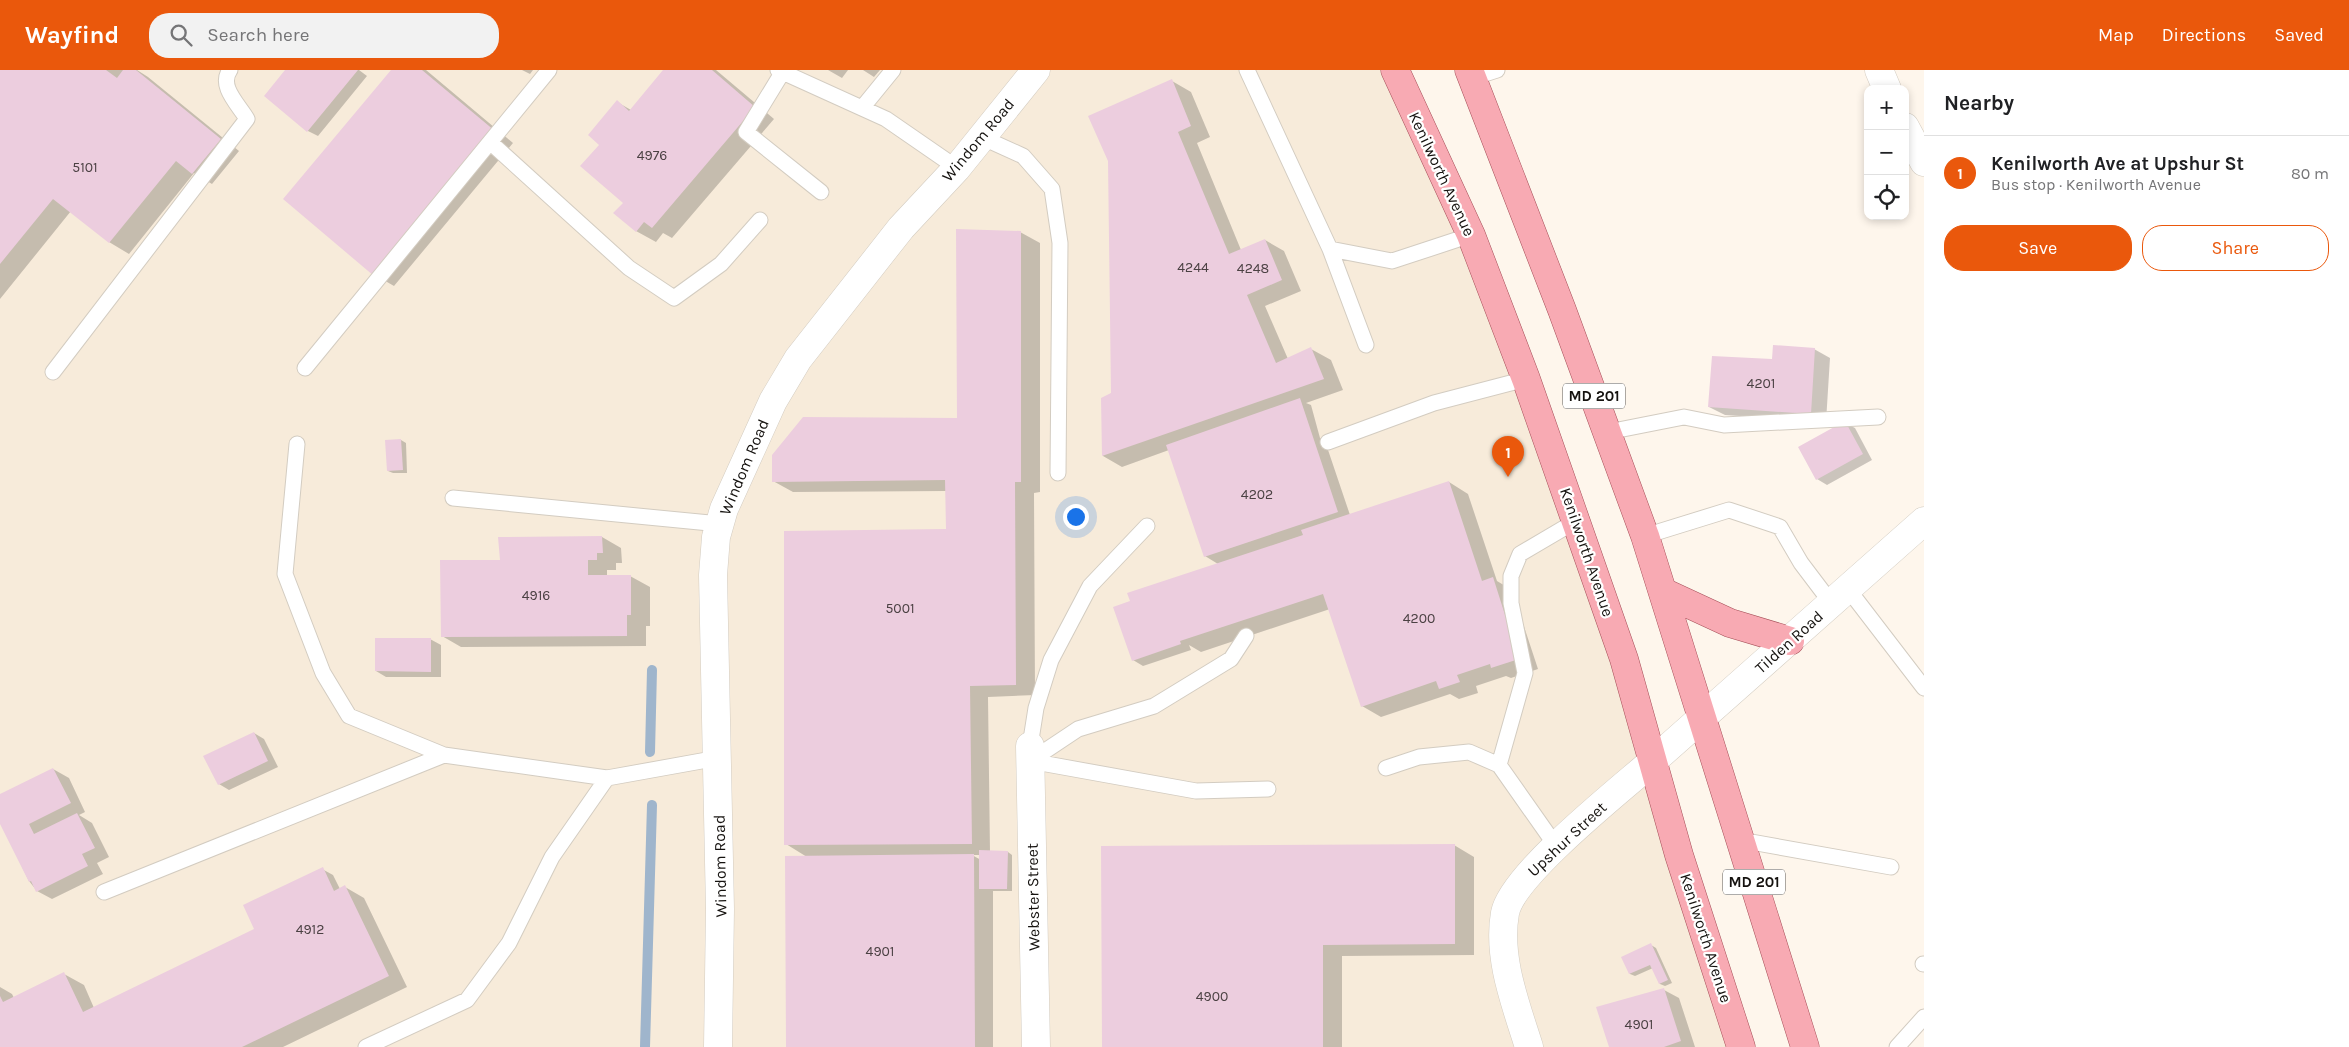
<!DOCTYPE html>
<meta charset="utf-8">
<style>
body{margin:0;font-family:Karla,sans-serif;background:#f2f2f2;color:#202124}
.controls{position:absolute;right:15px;top:15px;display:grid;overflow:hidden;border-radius:10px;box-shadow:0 2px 8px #0003}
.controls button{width:45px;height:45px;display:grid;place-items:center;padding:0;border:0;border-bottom:1px solid #e0e0e0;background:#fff;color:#202124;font:25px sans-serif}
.you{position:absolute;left:1075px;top:446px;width:18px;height:18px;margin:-12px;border:4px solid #fff;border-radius:50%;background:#1a73e8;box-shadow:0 0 0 8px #1a73e833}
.badge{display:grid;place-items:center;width:32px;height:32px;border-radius:50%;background:#ea580c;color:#fff;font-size:16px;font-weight:700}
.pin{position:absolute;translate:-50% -41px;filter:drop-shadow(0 1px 2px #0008)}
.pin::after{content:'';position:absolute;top:26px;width:18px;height:15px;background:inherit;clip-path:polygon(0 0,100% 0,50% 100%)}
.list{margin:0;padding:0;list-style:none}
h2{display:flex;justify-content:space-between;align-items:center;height:65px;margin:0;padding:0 20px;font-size:21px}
h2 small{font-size:16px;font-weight:400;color:#757577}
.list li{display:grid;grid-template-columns:32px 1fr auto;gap:15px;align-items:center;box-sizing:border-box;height:75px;padding:0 20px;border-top:1px solid #e0e0e0}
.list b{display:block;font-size:19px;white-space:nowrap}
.list p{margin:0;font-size:16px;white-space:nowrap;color:#757577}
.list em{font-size:16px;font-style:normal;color:#757577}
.actions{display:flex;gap:10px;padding:15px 20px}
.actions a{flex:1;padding:11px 0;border:1px solid #ea580c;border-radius:20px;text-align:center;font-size:18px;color:#ea580c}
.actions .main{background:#ea580c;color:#fff}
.icon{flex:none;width:28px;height:28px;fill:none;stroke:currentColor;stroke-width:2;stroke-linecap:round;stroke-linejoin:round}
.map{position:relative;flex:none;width:1924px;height:977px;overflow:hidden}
header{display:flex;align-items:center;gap:30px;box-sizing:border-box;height:70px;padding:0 25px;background:#ea580c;color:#fff}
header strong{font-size:24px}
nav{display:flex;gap:28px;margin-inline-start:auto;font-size:18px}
.search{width:350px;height:45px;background:#f2f2f2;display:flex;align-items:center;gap:12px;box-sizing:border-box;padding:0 18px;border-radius:20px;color:#757577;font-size:19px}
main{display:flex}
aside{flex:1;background:#fff}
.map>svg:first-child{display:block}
.built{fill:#f7ebda}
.shadow{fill:#0003;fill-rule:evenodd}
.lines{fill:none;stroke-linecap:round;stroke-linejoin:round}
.stream{stroke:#9fb5cc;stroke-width:10}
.building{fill:#eccdde}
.service-casing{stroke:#d3ccc1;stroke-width:17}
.minor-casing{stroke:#d3ccc1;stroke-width:29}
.tertiary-casing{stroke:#d3ccc1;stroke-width:29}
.primary-casing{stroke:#a65059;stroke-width:29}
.service{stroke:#fff;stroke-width:15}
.minor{stroke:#fff;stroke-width:28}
.tertiary{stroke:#fff;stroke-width:28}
.primary{stroke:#f8aab3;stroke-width:28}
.labels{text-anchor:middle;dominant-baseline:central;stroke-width:4.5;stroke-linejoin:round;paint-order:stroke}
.number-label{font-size:14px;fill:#4b4143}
.shield{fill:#fff;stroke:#5b5957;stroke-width:1}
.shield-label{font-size:15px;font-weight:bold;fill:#15120f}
.street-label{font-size:16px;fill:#15120f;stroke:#fff}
</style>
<header>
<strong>Wayfind</strong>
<div class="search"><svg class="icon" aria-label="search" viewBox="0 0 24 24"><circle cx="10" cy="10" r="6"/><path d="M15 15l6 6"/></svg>Search here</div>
<nav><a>Map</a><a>Directions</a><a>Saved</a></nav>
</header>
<main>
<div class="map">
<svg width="1924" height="977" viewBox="0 0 1924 977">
<rect width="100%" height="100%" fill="#fef6ec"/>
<path class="built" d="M0,0H1394L1471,165L1741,977H0Z"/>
<path class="shadow" d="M0,0H137L148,7L239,81L212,114L194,103L129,184L109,172L71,141L0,229Z
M287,0H359L367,6L318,66L308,61Z
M393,0H426L513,73L394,216L375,205Z
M522,0H533L530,4Z
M665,0H716L774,49L672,168L663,163L656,172L636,161L600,74L617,32L631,40Z
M828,0H848L842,8Z
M863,0H880L874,7Z
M1172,11L1191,22L1210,67L1197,73L1241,180L1265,170L1284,181L1301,221L1265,236L1288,289L1311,279L1331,290L1343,320L1306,333L1311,335L1320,368L1325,371L1350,445L1449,412L1468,424L1497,511L1512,520L1538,599L1511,608L1506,606L1476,616L1478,623L1459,629L1450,624L1381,647L1362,636L1330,539L1201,582L1189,575L1191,580L1143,596L1133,590L1218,494L1205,486L1169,380L1122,397L1103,386L1112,324Z
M1020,162L1040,173V422L1034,423L1035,625L988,627L990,782H1008L1012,785V821H993V977H787L807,787L786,774L948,461L947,421L793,422L773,411L958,349ZM972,785H981V790Z
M1814,279L1830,288L1826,352L1725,345L1709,337L1774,290Z
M1845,353L1855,358L1872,390L1827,415L1817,409Z
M401,370L406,373L407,403H393L388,401Z
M602,467L621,478L622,493H616V500H607V506H630L650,517V556H646V576L461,577L442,566L502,491Z
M430,569L441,575V607H386L376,601Z
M254,663L264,669L278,697L229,720L219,714Z
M53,699L69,708L85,742L79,745L92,753L109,787L97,793L103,804L52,829L37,821L29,811L0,751V725Z
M1454,775L1474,787V885L1342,886V977H1103Z
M322,799L333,805L340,819L345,817L364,828L407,917L283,977H0V917L12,924L14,928L64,904L84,915L94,938L257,859Z
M1651,875L1656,878L1672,913L1665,916L1660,914L1653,898L1635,906L1630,904L1623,888Z
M1664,920L1679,928L1695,977H1610Z"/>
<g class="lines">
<path class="stream" d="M650,682L652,600
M645,977L652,735"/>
</g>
<path class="building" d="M0,0H106L117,8L123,0H136L221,69L192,104L176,91L109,173L53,129L0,194Z
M285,0H358L307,62L264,26Z
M391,0H422L495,61L374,206L283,129Z
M663,0H712L755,37L652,158L644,152L636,162L613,143L623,133L580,96L599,75L588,65L617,30L629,41Z
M1172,9L1191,56L1178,62L1229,184L1265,169L1282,210L1247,225L1276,293L1311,277L1324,309L1102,386L1101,328L1111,323L1108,91L1088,46Z
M956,159L1021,161V412H1015L1016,615L970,616L972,774L784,775V461L946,459L945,410L772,412V385L803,347L957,348Z
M1773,275L1815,278L1811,344L1708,337L1712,286L1772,289Z
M1300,328L1338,442L1204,487L1166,375Z
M1845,351L1863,384L1816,410L1798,377Z
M401,369L403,400L387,401L385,370Z
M1449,411L1482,511L1493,507L1519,589L1491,598L1490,594L1457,605L1460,612L1439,619L1436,611L1361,637L1323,524L1180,571L1181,574L1132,591L1113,537L1130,531L1127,523L1303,465L1301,460Z
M602,466L603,483H597V490H588V505H631V545H627V566L441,567L440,490H500L498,467Z
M375,568H431V602L375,601Z
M254,662L268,691L218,715L203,686Z
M53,698L71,733L29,754L34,764L77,743L95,778L82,784L88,796L36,822L31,811L29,812L0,754V724Z
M1455,774V874L1323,875V977H1102L1101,776Z
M979,780L1008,781L1007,819H979Z
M974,784L975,977H786L785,786Z
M323,797L334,821L345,815L389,906L242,977H0V926L3,932L64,902L83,942L254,859L243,835Z
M1651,873L1668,910L1659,914L1650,895L1629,904L1621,887Z
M1664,918L1681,971L1664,977H1609L1596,937Z"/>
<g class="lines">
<g class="service-casing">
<path id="service" d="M778,0L886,49L957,98
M1247,0L1330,179L1392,191L1471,165
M782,3L746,62L821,122
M1472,8L1497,0
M862,38L893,0
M981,67L1023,86L1052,119L1060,173L1058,403
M490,72L629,198L674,228L721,194L760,150
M1330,179L1366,275
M305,298L549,0
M53,302L247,49C239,35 218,16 230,0
M1608,362L1684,347L1724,355L1878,347
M1328,372L1434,333L1526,309
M297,374L285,504L323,603L349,646L444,685
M453,428L720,454
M1645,466L1729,440L1780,457L1801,493L1832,534
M1848,519L1924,618
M1246,566L1231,589L1154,636L1078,659L1030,691L1196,721L1268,719
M1030,676L1036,638L1051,590L1090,516L1147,456
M1499,695L1525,603L1511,533V506L1520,484L1576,451
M1386,698L1419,687L1469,682L1499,695L1556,776
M1740,770L1891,797
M104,822L444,685L607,708
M1923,894H1924
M366,977L467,930L509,873L552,787L607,708L718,688
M1897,977L1924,947"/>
</g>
<g class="minor-casing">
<path id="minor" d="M1030,676L1036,977
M718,977L720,839L713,505L716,467L724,439L773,331L798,289L901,158L957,98L1036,0
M1529,977C1516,935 1497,888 1505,843C1512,805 1621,719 1653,691"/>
</g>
<g class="tertiary-casing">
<path id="tertiary" d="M1879,0L1887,19
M1905,57L1924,92
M1653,691L1924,451"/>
</g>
<g class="primary-casing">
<path id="primary" d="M1395,0L1471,165L1526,309L1624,589L1679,785L1741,977
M1469,0L1562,240L1645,466L1805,977
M1663,522L1730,553L1790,571"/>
</g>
<use href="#service" class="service"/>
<use href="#minor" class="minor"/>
<use href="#tertiary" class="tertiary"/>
<use href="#primary" class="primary"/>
</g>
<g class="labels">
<g class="number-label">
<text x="652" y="85">4976</text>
<text x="85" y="97">5101</text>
<text x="1193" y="197">4244</text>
<text x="1253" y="198">4248</text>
<text x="1761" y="313">4201</text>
<text x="1257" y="424">4202</text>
<text x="536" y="525">4916</text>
<text x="900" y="538">5001</text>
<text x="1419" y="548">4200</text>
<text x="310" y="859">4912</text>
<text x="880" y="881">4901</text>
<text x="1212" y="926">4900</text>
<text x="1639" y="954">4901</text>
</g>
<g class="shield">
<rect x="1563" y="313.5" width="62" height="25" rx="4"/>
<rect x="1723" y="799.5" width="62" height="25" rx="4"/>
</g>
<g class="shield-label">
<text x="1594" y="326">MD 201</text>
<text x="1754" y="812">MD 201</text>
</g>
<g class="street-label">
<text transform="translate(978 70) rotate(-50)">Windom Road</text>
<text transform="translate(1442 104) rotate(65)">Kenilworth Avenue</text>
<text transform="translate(744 397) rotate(-67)">Windom Road</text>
<text transform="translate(1587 482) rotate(71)">Kenilworth Avenue</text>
<text transform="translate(1789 572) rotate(-42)">Tilden Road</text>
<text transform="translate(1567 769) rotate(-43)">Upshur Street</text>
<text transform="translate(720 796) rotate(-91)">Windom Road</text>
<text transform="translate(1033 827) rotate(-91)">Webster Street</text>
<text transform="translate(1706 868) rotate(72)">Kenilworth Avenue</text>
</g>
</g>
</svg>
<div class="controls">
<button>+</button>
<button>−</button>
<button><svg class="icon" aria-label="locate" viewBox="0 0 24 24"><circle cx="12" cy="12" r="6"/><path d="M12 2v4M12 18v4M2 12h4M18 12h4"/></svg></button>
</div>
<div class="you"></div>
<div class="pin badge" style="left:1508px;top:407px">1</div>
</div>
<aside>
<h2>Nearby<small></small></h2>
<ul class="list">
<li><span class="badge">1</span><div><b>Kenilworth Ave at Upshur St</b><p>Bus stop · Kenilworth Avenue</p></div><em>80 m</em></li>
</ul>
<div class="actions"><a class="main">Save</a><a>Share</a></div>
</aside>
</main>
